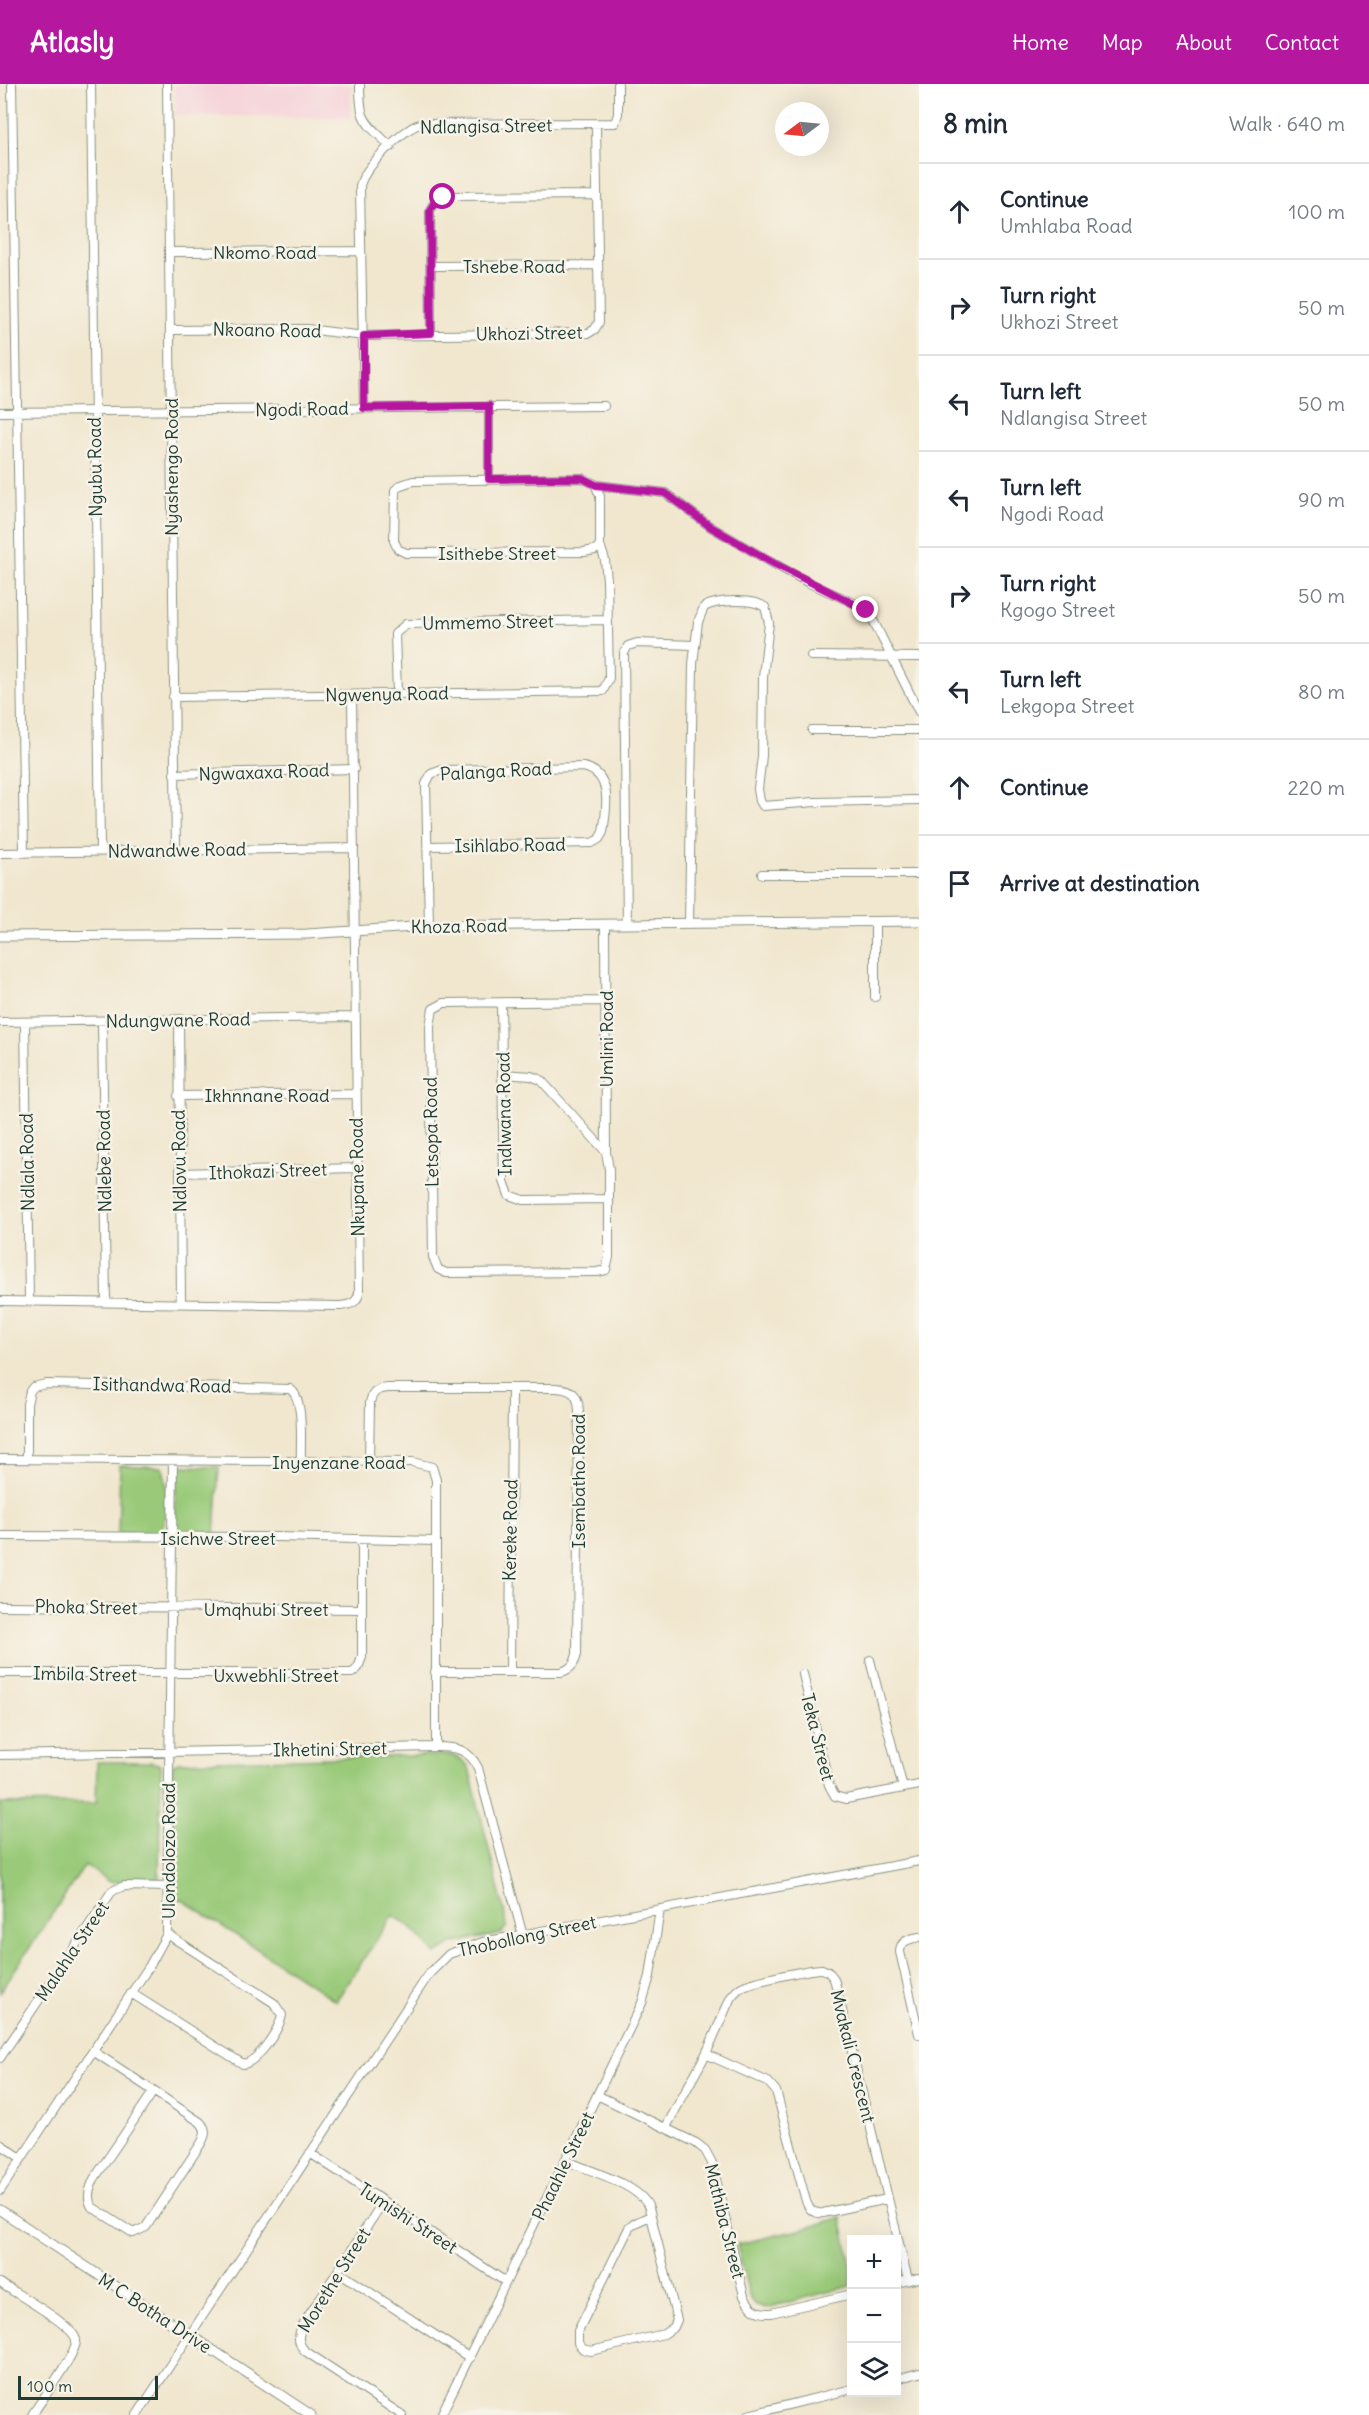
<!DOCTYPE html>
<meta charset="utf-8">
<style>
body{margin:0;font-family:Delius,sans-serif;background:#f6f6f7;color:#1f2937}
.controls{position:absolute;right:18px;bottom:18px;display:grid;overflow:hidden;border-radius:0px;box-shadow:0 6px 24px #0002}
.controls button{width:54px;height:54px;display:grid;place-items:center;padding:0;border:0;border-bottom:2px solid #e0e1e3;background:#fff;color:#1f2937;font:30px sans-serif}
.compass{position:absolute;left:775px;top:18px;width:54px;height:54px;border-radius:50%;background:#fff;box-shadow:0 6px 24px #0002;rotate:254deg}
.scale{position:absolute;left:18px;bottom:15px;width:140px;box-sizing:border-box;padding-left:6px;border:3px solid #1f3d34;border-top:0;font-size:16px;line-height:21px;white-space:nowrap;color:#1f3d34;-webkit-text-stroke:4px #f7f3e8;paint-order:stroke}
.stop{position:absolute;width:18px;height:18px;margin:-14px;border:4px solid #b5179e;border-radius:50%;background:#fff}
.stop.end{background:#b5179e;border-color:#fff;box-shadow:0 2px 6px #0008}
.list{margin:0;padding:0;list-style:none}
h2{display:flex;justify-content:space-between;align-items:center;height:78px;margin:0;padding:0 24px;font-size:26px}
h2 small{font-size:20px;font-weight:400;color:#747a83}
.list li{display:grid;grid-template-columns:39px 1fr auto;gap:18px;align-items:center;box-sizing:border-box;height:96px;padding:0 24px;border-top:2px solid #e0e1e3}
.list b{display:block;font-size:22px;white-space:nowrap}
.list p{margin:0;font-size:20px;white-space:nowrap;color:#747a83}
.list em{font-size:20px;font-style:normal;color:#747a83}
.icon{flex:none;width:33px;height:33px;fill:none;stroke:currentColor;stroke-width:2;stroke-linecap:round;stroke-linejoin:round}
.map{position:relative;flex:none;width:919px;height:2331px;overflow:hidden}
header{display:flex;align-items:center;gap:36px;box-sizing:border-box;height:84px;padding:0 30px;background:#b5179e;color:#fff}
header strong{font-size:28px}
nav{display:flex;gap:33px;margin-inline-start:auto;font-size:21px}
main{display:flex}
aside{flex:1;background:#fff}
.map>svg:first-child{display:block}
.built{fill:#f6cfd8}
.green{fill:#9aca79;stroke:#5c8456;stroke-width:1.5}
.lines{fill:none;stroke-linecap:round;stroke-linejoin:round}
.minor-casing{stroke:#889282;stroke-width:10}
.tertiary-casing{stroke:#889282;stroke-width:11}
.minor{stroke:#fff;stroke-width:8}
.tertiary{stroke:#fff;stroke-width:9}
.route{stroke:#b5179e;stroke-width:8}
.labels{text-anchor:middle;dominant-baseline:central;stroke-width:5;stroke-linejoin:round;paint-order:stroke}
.street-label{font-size:18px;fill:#1f3d34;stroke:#f7f3e8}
</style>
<header>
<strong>Atlasly</strong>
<nav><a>Home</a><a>Map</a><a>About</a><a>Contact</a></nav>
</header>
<main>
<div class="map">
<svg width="919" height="2331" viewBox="0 0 919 2331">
<rect width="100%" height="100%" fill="#f7f3e8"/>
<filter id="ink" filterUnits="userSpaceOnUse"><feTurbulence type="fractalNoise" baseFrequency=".0167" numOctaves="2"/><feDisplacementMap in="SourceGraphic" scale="12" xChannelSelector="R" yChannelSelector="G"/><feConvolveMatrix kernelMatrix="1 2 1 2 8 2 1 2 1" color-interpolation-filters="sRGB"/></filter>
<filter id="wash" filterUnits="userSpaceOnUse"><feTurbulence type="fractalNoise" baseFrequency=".008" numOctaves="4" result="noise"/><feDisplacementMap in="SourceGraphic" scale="24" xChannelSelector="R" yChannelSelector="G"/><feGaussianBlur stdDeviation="1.35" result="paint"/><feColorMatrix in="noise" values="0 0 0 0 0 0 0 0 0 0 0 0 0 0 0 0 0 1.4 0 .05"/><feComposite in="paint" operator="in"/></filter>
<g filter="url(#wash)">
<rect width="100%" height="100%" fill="#f1e7cf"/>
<path class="built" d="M175,0H351V34L175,31Z"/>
<path class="green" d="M120,1381L162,1383C168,1394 168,1443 158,1450H118Z
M182,1382L219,1383L215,1452L174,1450L177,1384Z
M451,1671L462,1676L469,1684L506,1835L507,1842L501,1850L454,1859L436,1870L410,1842L393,1831L336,1917L184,1817L179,1815L170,1816L173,1681L178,1678Z
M97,1678H151L161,1681L159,1793L154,1797L109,1798L85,1781L0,1908V1720L96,1719Z
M841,2133L851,2180V2202L766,2224L754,2220L750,2215L737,2160L804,2145Z"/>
</g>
<g filter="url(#ink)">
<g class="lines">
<g class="minor-casing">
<path id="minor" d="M12,0L24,769
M91,0L100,767
M167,0L176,766
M360,0C360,39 364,36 391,63
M170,168L361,167
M432,182L597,181
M170,246L307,245L364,252L589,249L595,245L599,238L596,40
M431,249L430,126L436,116L447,112L596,111
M364,324L360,102C363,85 403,45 420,40L615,39L618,30V0
M0,328L604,322
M489,395V322
M596,401L665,409L711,443L771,478L809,499L863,523L874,538L919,628
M811,572L919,573
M397,609L395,550L406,540L608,536
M173,613L603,607L609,594L607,496L605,476L600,461V412L595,400L582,394L413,397L401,401L395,406L394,457L398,465L406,469L584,468L595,466L600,461
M812,646H919
M174,690L354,685
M429,762L592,759L599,755L603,748C607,724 613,689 583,683L442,686L431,690L426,700L429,842
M0,769L354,764
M762,790H919
M875,837V913
M689,839L693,580L698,538L704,523C717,516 752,514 765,523L769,539L763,593L762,672L758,705L760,717L763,722L815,718L919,716
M627,840L624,569L628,562L637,559L694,561
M605,842L606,1068
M501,920L504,1097L509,1111L523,1116L609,1115
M179,935L181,1218
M102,937L106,1217
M0,938L355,933
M25,938L29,1217
M503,990L531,992L541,996L606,1068L609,1085V1173L606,1186L597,1188L446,1189L438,1185L433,1173L430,942L433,925L444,919L606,917
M178,1012L356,1010
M180,1089L356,1084
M0,1217L340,1222C350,1221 358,1219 359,1208L352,612
M0,1375L412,1378L432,1383L436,1396V1663
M27,1375V1320L30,1307L33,1303L46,1300L290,1305C305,1314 300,1360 301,1377
M369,1377L370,1319C372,1308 377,1305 388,1304H556C572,1305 578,1310 579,1326L577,1570C575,1580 571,1585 561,1588H435
M0,1452L278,1453L435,1457
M0,1522L361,1525
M870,1576L903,1704
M510,1588L512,1305
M0,1589H352L358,1584L362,1573V1456
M803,1590L829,1701L835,1712L846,1715L919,1701
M0,1671L436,1663C456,1663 469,1665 478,1684L523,1852
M919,1853C909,1855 900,1857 900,1868L919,1950
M131,1909L243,1980C258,1978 279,1946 282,1931L274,1919L167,1850
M93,1967L200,2038C208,2046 205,2053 200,2061L146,2143L133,2149L92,2123C86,2114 90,2104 94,2095L153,2008
M706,1970L768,1998L776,2007L806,2117C809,2126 814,2130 823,2129L887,2115
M0,1974L112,1807L124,1802L168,1803
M597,2011L696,2059L705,2066L712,2079L744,2212C750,2224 756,2230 771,2229L852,2210
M666,2043L706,1970L731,1913C735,1909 737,1905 742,1903C750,1898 813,1884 822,1885C829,1887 833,1892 835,1898L908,2196
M0,2060L21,2074
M310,2069L506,2198
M566,2077C588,2086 641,2101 649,2124L677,2236L674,2243L664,2250L591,2267L583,2265L578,2259V2247L629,2144L635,2139L650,2132
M0,2107L150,1881L167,1850L173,1377
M383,2118L302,2242C298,2252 297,2259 305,2267L402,2331
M339,2188L470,2274
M0,2199C15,2209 74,2241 76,2256C78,2268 40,2318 32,2331
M896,2199L919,2194
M896,2295L919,2289
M137,2331L429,1890L449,1870L483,1858L919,1777
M441,2331L642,1919L650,1892L660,1825
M748,2331L852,2305"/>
</g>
<g class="tertiary-casing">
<path id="tertiary" d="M0,852L307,850L429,842L919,837
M0,2126L311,2331"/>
</g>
<use href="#minor" class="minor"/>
<use href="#tertiary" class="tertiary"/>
</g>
</g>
<g class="lines" filter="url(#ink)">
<path class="route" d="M443,113L436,116L430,126L431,249L364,252V324L489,322V395L582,394L596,401L665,409L711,443L771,478L866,526"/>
</g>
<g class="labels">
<g class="street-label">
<text transform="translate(486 42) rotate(-1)">Ndlangisa Street</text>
<text x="265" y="168">Nkomo Road</text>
<text x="514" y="182">Tshebe Road</text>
<text transform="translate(267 246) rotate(1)">Nkoano Road</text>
<text transform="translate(529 249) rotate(-1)">Ukhozi Street</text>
<text transform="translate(302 325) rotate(-1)">Ngodi Road</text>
<text transform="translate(95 383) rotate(-91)">Ngubu Road</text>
<text transform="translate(171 383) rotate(-90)">Nyashengo Road</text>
<text x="497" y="469">Isithebe Street</text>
<text transform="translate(488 538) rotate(-1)">Ummemo Street</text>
<text transform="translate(387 610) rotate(-1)">Ngwenya Road</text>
<text transform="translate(496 687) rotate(-3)">Palanga Road</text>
<text transform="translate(264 688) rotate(-2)">Ngwaxaxa Road</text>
<text transform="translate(510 761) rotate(-1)">Isihlabo Road</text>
<text transform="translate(177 766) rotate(-1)">Ndwandwe Road</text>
<text transform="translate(459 842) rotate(-1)">Khoza Road</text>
<text transform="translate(178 936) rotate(-1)">Ndungwane Road</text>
<text transform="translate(606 955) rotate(-90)">Umlini Road</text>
<text x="267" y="1011">Ikhnnane Road</text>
<text transform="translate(504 1030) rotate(-91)">Indlwana Road</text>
<text transform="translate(431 1048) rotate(-91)">Letsopa Road</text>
<text transform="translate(104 1077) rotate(-91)">Ndlebe Road</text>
<text transform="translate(179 1077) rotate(-91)">Ndlovu Road</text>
<text transform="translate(27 1078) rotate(-91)">Ndlala Road</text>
<text transform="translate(268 1087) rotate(-2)">Ithokazi Street</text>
<text transform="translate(357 1093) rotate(-91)">Nkupane Road</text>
<text transform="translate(162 1301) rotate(1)">Isithandwa Road</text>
<text x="339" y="1378">Inyenzane Road</text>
<text transform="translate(578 1397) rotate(-90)">Isembatho Road</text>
<text transform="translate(510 1446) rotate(-89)">Kereke Road</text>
<text x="218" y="1454">Isichwe Street</text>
<text transform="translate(86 1523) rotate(1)">Phoka Street</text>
<text x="266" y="1525">Umqhubi Street</text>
<text transform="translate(85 1590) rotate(1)">Imbila Street</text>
<text x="276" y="1591">Uxwebhli Street</text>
<text transform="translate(818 1653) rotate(76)">Teka Street</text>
<text transform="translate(330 1665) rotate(-1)">Ikhetini Street</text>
<text transform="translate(168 1767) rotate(-90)">Ulondolozo Road</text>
<text transform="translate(527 1852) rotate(-12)">Thobollong Street</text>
<text transform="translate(72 1867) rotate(-56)">Malahla Street</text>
<text transform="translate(853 1972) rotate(76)">Mvakali Crescent</text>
<text transform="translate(563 2082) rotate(-64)">Phaahle Street</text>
<text transform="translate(408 2134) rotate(33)">Tumishi Street</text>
<text transform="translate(725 2137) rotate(76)">Mathiba Street</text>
<text transform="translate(334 2196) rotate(-58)">Morethe Street</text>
<text transform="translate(155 2229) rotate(33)">M C Botha Drive</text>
</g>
</g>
</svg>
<div class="controls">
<button>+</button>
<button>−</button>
<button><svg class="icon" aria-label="layers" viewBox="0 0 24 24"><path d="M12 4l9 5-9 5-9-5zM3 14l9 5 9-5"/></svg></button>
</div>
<svg class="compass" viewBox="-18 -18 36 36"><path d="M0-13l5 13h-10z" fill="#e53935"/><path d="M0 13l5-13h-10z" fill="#747a83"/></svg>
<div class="scale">100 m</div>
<div class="stop" style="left:443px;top:113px"></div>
<div class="stop end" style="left:866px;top:526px"></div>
</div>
<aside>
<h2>8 min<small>Walk · 640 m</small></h2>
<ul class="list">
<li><svg class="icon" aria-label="ahead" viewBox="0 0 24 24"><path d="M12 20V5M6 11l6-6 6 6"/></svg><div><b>Continue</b><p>Umhlaba Road</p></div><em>100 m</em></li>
<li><svg class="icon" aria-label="right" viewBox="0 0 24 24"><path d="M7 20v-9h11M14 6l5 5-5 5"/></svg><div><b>Turn right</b><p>Ukhozi Street</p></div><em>50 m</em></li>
<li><svg class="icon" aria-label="left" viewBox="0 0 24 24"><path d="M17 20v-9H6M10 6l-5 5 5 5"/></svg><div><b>Turn left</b><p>Ndlangisa Street</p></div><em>50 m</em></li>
<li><svg class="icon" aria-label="left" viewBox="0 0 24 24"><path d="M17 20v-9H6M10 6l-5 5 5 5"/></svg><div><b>Turn left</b><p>Ngodi Road</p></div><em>90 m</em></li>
<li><svg class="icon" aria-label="right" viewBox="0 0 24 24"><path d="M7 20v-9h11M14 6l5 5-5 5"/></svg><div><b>Turn right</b><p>Kgogo Street</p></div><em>50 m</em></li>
<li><svg class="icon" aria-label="left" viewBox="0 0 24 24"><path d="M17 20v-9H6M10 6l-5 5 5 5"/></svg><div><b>Turn left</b><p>Lekgopa Street</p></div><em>80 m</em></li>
<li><svg class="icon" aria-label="ahead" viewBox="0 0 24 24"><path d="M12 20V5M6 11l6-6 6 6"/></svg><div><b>Continue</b></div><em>220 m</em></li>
<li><svg class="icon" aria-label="arrive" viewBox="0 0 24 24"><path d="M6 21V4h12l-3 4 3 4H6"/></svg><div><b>Arrive at destination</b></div></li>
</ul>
</aside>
</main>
